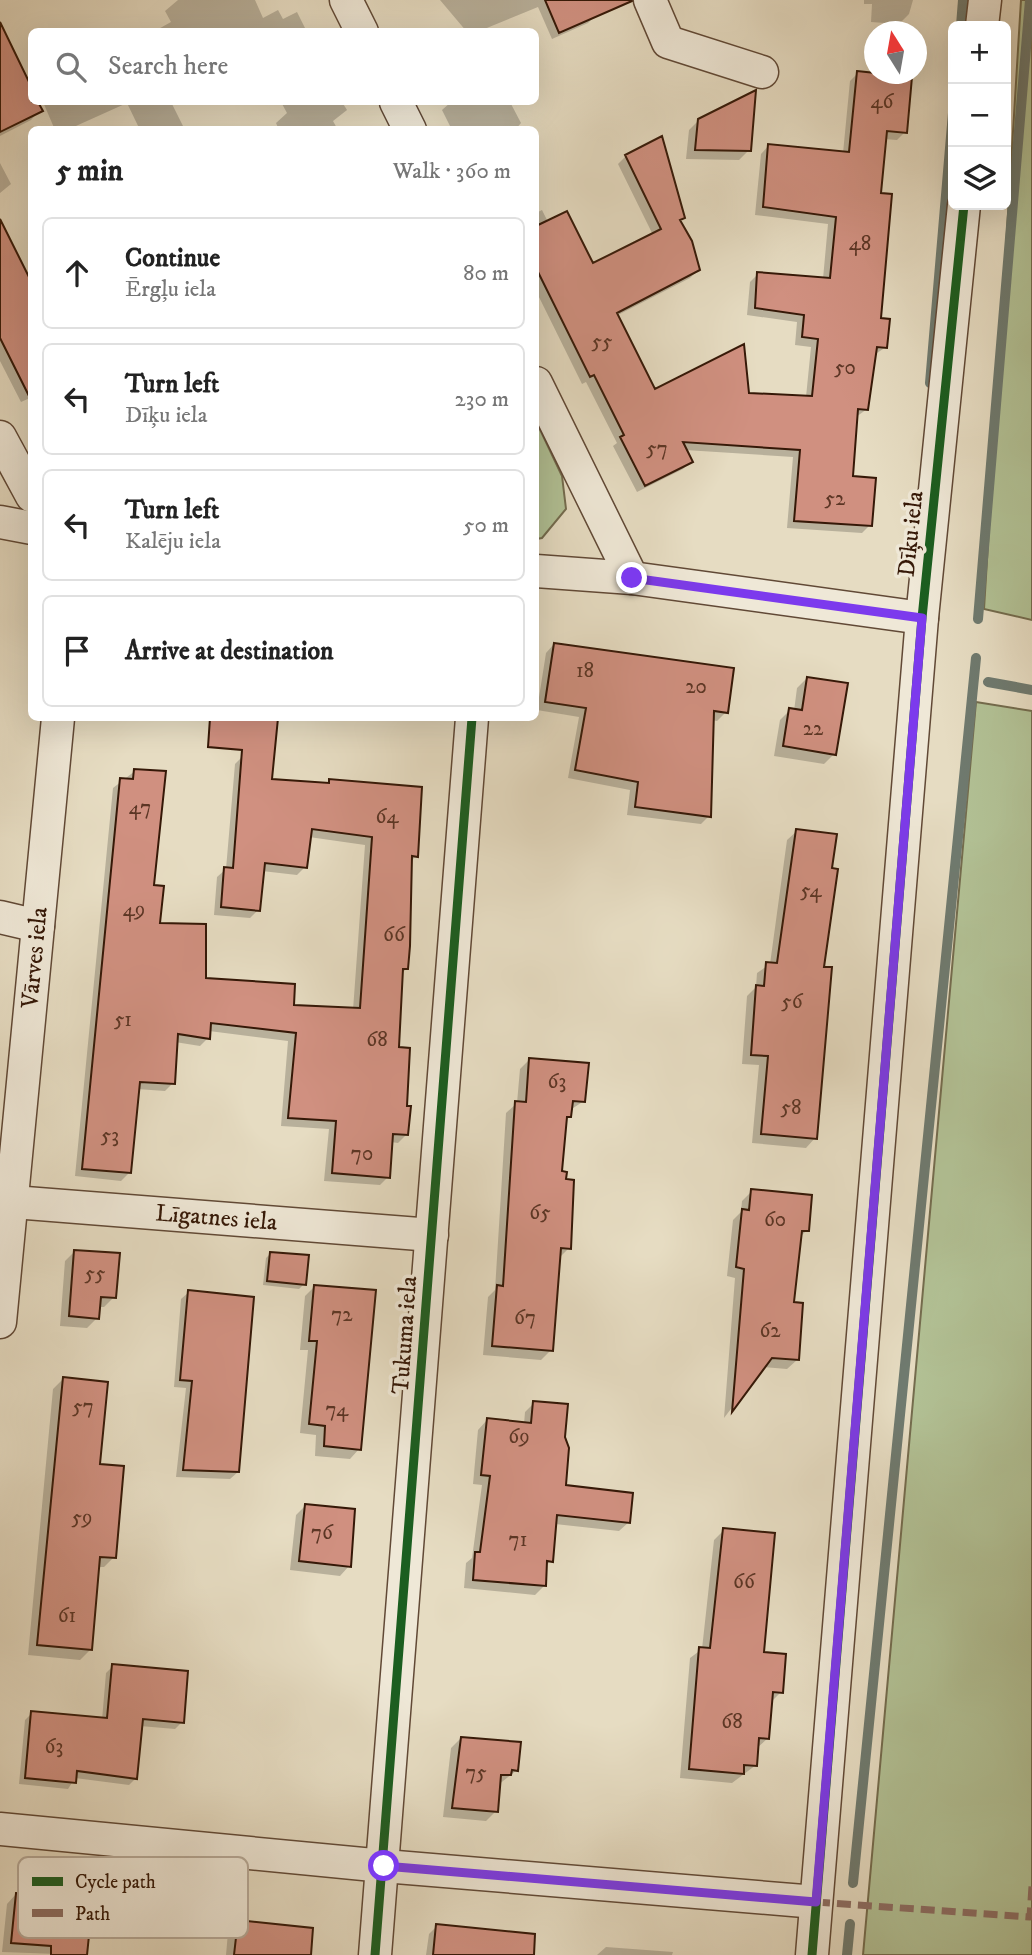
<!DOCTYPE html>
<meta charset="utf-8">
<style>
body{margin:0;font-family:"IM FELL DW Pica",serif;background:#f6f6f6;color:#222}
.controls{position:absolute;right:21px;top:21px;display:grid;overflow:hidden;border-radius:10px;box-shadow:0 7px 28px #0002}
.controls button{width:63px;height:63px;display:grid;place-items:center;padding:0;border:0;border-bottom:2px solid #e0e0e0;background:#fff;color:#222;font:35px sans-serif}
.compass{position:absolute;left:864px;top:21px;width:63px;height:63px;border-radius:50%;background:#fff;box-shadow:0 7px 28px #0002;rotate:349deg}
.stop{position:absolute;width:21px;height:21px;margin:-16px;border:5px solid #7c3aed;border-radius:50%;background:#fff}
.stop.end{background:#7c3aed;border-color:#fff;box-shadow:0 2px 7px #0008}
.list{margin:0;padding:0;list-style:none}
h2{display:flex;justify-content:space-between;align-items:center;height:91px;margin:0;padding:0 28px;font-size:30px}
h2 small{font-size:23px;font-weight:400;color:#767676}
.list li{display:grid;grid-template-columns:46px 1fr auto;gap:21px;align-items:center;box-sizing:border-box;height:112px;margin:0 14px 14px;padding:0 14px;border:2px solid #e0e0e0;border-radius:10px}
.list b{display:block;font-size:26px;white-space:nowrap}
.list p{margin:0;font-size:23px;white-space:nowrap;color:#767676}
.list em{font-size:23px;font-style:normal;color:#767676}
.icon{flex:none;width:38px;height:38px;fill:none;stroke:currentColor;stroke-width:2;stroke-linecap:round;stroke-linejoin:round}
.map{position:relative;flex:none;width:1032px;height:1955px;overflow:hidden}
.search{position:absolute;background:#fff;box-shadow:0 7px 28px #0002;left:28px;top:28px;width:511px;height:77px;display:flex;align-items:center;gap:18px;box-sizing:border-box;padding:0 24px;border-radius:10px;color:#767676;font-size:26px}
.panel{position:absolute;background:#fff;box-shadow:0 7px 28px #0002;left:28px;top:126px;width:511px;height:595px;border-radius:10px}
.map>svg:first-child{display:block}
.green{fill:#b2c195;stroke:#746c4e;stroke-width:2}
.shadow{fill:#0003}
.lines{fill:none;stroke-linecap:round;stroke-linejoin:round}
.stream{stroke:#6f7a6f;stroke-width:10}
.building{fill:#d09080;stroke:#351807;stroke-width:2}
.street-casing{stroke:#614936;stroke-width:35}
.street{stroke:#efe8d7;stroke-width:32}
.quiet{stroke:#8d6e63;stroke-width:7;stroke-dasharray:14 7;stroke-linecap:butt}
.cycleway-casing{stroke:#efe8d7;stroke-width:13}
.cycleway{stroke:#1b5e20;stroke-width:9}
.route{stroke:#7c3aed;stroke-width:9}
.labels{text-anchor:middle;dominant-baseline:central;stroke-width:7;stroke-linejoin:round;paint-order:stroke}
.number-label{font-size:21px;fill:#5c3625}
.street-label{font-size:24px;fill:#351807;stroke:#efe8d7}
.key{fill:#efe8d7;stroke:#b7aa99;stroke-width:2}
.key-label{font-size:19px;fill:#351807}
</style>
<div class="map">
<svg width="1032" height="1955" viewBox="0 0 1032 1955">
<rect width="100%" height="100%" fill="#e6dcc2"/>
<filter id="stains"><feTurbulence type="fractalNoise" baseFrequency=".00286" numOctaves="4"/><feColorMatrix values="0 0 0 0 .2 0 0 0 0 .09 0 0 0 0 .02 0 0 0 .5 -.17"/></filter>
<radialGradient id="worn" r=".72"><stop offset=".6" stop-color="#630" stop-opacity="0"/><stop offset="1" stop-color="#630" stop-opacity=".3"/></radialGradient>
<path class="green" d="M1021,0H1032V620L984,609Z
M536,421L562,476L566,509L542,538L536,539Z
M976,702L1032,711V1955H863Z"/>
<path class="shadow" d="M178,0H255L263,18L278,10L283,19L297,12L307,32H153L171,22L165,11Z
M440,0H593L596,15L588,23L552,39L538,7L477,32H467Z
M864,0H913L909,14L899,24L871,22L872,4H864Z
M858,73L905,132L897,140L884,139L879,194V320L886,347L874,355L867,409L856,417L851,478L870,525L862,533L787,528L793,457L685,450L691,461L683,469L637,492L613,446L617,443L586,382L582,384L536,291V213L542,210L548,222L592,265L653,235L618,164L626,156L683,217L679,222L698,270L690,278L616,316L654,392L806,397L811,347L795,345L797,322L747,315L750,282L758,274L823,279L828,224L755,215L761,154L769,145L843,153L850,81Z
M0,77L32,102H36L40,110L31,120L0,136Z
M43,102H171L185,130H140L127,103L67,130H55Z
M281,102H342L347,110L333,121L338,130H279L276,123L287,113Z
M451,102H510L521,123L515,130H452L442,110Z
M699,120L749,150L739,160L686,159L689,130Z
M0,163L11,184L0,193Z
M0,223L30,398L21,402L0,361Z
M554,644L726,712L717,721L712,720L709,816L701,824L627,815L630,790L568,778L579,717L537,710L546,653Z
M807,678L834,754L824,764L774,756L780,720L790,710L794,711L797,688Z
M243,756L271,781L416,856L410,862L407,968L401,974L397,1048L406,1135L398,1143L391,1142L388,1177L380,1185L324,1181L329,1129L281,1126L288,1041L209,1031L208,1038L200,1046L175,1042L173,1083L165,1091L137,1089L129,1173L121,1181L75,1176L113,788L135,771L158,925L205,980L292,1006L353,1010L365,845L309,837L305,867L297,875L262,871L258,910L250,918L214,915L217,877L226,869L235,764Z
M797,831L822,968L815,1138L806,1148L752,1143L759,1065L742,1064L747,996L756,987L757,973L770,964L787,840Z
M530,1059L584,1101L570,1110L565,1120L560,1173L569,1248L558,1259L551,1350L541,1360L483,1355L488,1297L495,1290L506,1113L517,1103L520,1069Z
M752,1191L807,1230L799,1238L793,1304L797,1360L787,1369L763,1367L724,1418L735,1278L727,1276L733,1220L741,1212L742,1201Z
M75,1251L114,1297L104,1307H98L97,1318L87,1328L60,1326L65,1261Z
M271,1253L304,1284L299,1289L263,1285L266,1258Z
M315,1286L359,1449L350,1459L315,1456L316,1435L300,1433L308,1350H300L305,1296Z
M189,1292L238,1472L230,1479L176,1477L186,1388L174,1387L181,1299Z
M63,1379L98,1466L114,1557L104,1567H97L90,1650L80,1660L28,1655L53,1389Z
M534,1403L563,1438L564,1487L629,1522L619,1531L555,1524L551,1561L545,1566L544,1586L535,1595L464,1588L466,1563L472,1558L482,1485L473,1484L478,1430L487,1420L524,1424L525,1412Z
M306,1505L349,1566L340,1576L290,1570L296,1515Z
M724,1530L763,1654L781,1692L770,1703L768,1738L757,1748L756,1765L732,1783L680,1778L690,1658L702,1649L714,1540Z
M113,1666L182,1722L175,1729L140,1726L136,1778L129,1785L75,1778L68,1789L19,1784L25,1720L32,1713L102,1720L106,1673Z
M461,1738L517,1770L498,1785L496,1811L486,1821L443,1817L451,1748Z
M16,1894L57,1904L85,1955L2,1952L7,1904Z
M238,1922L309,1955H226L228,1932Z
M437,1926L492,1955H426L429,1934Z
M606,1947L673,1952L672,1955H597Z"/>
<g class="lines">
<path class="stream" d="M961,26L963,0
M930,383L953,113
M978,619L1030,0
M988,682L1032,690
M853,1883L976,658
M847,1955L850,1924"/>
</g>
<path class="building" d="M545,0H632V1L559,33Z
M0,22L32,88V102H38L43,111L0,132Z
M857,71L912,77L907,133L887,131L881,193L892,194L881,318L890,319L887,348L877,347L868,410L858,409L853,476L876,478L872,526L794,521L800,450L683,442L693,462L645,486L620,437L624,435L594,375L590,377L536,268V226L567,211L593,263L661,229L625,155L662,136L685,218L680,220L692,241L700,270L617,313L655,389L744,344L749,393L812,396L818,339L802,337L804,315L755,308L757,272L830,278L836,217L763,207L768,144L849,152Z
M756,90L751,151L695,150L698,119Z
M0,219L32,283V402L0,338Z
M554,643L734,668L728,713L714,711L711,817L635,807L638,782L575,770L586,708L545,702Z
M807,677L848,683L836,755L783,746L789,708L802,710Z
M210,718H278L272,779L329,783V779L422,787L418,857L412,856L410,946L408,969H403L399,1047L410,1048L407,1106H411L408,1135L393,1134L390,1178L332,1173L336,1121L288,1118L296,1033L211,1023L210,1039L178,1034L175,1084L140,1082L131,1173L82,1169L120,778L133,779L134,769L166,771L154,885L164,886L160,923L206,924V978L295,984L294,1005L360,1008L372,837L312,829L307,868L265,863L260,911L221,907L224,867L233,868L242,750L208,747Z
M796,829L837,834L832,868L838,869L824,967H832L817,1139L761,1134L768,1056L751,1055L756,985L764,986L766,962L777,963Z
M529,1058L589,1063L585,1102L573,1101L571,1117H567L562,1171L567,1172L566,1179L574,1180L571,1249L561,1248L553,1351L492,1346L497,1285L503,1286L515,1101L526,1102Z
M751,1189L812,1195L809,1231H802L794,1302L803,1303L799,1360L772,1358L732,1412L744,1269L736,1267L742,1209L749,1210Z
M74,1250L120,1253L116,1298L101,1297L99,1319L69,1316Z
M270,1252L309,1255L306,1285L267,1281Z
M314,1285L376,1290L361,1450L324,1446L325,1426L309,1424L317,1341H309Z
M188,1290L254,1297L239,1472L183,1470L192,1381L180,1380Z
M63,1377L108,1382L100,1464L124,1466L116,1558L100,1557L92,1650L37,1645Z
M533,1401L568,1404L565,1437L569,1448L566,1485L633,1493L630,1523L557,1515L553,1562L547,1561L546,1586L473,1580L475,1552H480L490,1476L481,1475L487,1418L531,1423Z
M305,1504L355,1509L351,1567L299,1561Z
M723,1528L775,1533L764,1652L786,1654L783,1693L773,1692L769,1739L759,1738L757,1766L744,1765V1774L689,1769L699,1647L710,1648Z
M112,1664L188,1671L184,1723L143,1719L137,1779L77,1771L76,1783L25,1778L31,1711L107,1718Z
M461,1737L521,1742L518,1771L512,1770L511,1775H501L498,1812L452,1808Z
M16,1893L60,1897L59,1903L92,1906L87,1955H51V1946L11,1943Z
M238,1920L313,1928L311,1955H234Z
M436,1924L535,1934L534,1955H433Z"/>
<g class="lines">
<g class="street-casing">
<g id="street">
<path d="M346,0L362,32"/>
<path d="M650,0L668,42L762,72"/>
<path d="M982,26L985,0"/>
<path d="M396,102L410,130"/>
<path d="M536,383L632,578"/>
<path d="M0,437L32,496"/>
<path d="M0,522L32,528"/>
<path d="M536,571L632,578L922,618"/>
<path d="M0,917L38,926"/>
<path id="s1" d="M0,1201L432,1235"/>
<path id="s2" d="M0,1322L58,718"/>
<path d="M0,1829L384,1866L816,1902"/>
<path d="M375,1955L472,718"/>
<path d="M812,1955L922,618L964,205"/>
</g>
</g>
<use href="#street" class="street"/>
<path class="quiet" d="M816,1902L1030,1917L1032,1886"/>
<g class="cycleway-casing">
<path id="cycleway" d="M375,1955L472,718
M812,1955L922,618L964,205"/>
</g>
<use href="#cycleway" class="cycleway"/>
</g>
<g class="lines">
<path class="route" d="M384,1866L816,1902L922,618L632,578"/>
</g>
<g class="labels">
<g class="number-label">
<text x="882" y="102">46</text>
<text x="860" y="244">48</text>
<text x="602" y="342">55</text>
<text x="845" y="368">50</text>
<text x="657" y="449">57</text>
<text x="835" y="499">52</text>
<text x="585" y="671">18</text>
<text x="696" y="687">20</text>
<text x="813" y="729">22</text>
<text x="140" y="808">47</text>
<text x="387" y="817">64</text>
<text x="811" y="891">54</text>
<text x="134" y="910">49</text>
<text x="394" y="935">66</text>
<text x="792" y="1002">56</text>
<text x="123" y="1020">51</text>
<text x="377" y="1040">68</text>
<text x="557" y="1082">63</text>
<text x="791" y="1108">58</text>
<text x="110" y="1136">53</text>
<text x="362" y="1154">70</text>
<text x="540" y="1213">65</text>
<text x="775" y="1220">60</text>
<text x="95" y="1274">55</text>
<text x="342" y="1315">72</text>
<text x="525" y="1318">67</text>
<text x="770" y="1331">62</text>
<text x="83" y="1407">57</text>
<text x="337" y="1410">74</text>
<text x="519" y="1437">69</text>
<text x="82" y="1518">59</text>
<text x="322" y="1533">76</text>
<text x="518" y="1540">71</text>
<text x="744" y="1582">66</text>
<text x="67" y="1616">61</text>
<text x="732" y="1722">68</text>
<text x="54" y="1747">63</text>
<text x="476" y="1773">75</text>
</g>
<g class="street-label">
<text transform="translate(911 534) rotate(-84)">Dīķu iela</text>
<text stroke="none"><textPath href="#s2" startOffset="366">Vārves iela</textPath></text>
<text stroke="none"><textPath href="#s1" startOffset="217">Līgatnes iela</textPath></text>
<text transform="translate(405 1335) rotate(-86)">Tukuma iela</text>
</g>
</g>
<rect x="18" y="1857" width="230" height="81" rx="10" class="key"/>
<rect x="32" y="1877" width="31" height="9" fill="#1b5e20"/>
<rect x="32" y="1909" width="31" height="8" fill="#8d6e63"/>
<g class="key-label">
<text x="75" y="1888">Cycle path</text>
<text x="75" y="1920">Path</text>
</g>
<rect width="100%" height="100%" filter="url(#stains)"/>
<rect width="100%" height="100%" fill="url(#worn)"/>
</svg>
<div class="controls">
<button>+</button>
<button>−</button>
<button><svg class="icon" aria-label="layers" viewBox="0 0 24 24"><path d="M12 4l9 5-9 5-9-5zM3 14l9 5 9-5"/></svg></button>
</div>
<svg class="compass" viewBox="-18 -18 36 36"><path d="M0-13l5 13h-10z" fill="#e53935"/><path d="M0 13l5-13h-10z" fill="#767676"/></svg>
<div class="stop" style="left:384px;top:1866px"></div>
<div class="stop end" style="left:632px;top:578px"></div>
<div class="search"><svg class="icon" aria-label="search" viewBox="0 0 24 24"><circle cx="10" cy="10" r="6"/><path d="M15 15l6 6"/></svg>Search here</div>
<section class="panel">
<h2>5 min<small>Walk · 360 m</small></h2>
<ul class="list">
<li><svg class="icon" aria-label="ahead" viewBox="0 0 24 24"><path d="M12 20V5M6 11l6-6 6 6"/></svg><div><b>Continue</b><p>Ērgļu iela</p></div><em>80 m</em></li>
<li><svg class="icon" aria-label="left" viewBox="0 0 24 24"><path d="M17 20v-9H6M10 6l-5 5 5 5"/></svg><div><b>Turn left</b><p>Dīķu iela</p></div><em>230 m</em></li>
<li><svg class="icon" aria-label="left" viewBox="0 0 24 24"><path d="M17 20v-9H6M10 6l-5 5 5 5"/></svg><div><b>Turn left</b><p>Kalēju iela</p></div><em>50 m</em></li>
<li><svg class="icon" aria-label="arrive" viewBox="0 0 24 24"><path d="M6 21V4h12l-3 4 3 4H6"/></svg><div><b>Arrive at destination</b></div></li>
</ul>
</section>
</div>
